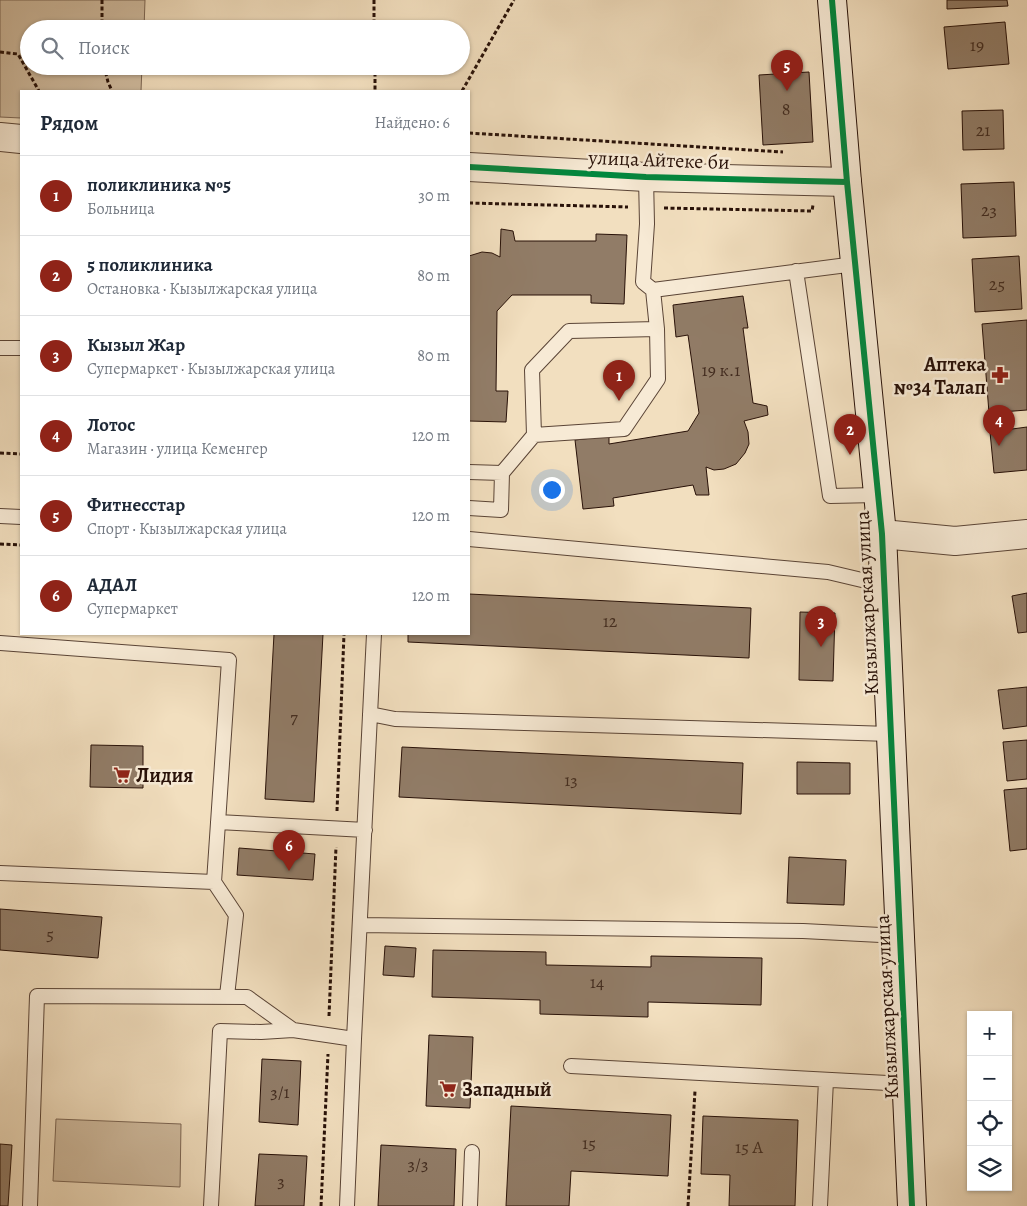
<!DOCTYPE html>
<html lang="ru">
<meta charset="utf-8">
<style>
body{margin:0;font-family:Alegreya,serif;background:#f6f6f7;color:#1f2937}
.controls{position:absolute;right:15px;bottom:15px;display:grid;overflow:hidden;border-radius:0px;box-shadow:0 1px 4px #0004}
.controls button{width:45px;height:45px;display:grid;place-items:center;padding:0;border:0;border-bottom:1px solid #e0e1e3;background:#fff;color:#1f2937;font:25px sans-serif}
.you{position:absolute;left:551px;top:489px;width:18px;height:18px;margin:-12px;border:4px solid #fff;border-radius:50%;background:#1a73e8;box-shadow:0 0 0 8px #1a73e833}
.badge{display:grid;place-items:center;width:32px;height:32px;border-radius:50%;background:#8f2418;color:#fff;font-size:16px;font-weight:700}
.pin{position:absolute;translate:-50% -41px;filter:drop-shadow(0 1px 2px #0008)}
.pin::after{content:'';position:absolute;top:26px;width:18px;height:15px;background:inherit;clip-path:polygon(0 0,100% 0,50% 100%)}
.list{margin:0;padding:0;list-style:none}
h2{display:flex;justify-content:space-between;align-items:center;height:65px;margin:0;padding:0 20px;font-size:21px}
h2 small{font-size:16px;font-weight:400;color:#747a83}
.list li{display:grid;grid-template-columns:32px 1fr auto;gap:15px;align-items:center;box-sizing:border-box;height:80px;padding:0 20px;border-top:1px solid #e0e1e3}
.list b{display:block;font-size:19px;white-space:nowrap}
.list p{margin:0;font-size:16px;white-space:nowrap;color:#747a83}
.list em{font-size:16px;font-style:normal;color:#747a83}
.icon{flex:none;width:28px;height:28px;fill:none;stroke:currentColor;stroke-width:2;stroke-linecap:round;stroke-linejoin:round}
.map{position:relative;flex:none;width:1027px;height:1206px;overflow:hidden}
.search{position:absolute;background:#fff;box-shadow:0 1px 4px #0004;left:20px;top:20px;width:450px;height:55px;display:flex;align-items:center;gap:12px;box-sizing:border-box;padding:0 18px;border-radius:28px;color:#747a83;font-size:19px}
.panel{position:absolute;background:#fff;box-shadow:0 1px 4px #0004;left:20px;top:90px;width:450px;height:545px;border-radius:0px}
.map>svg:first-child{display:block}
.green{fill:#d0bca0;stroke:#7c6654}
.building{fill:#917c67;stroke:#281108}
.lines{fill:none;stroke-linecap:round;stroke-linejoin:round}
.lane-casing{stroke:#5a4436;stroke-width:16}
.street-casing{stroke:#5a4436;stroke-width:30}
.secondary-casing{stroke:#281108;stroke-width:30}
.path{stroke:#281108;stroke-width:3;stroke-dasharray:4 2.5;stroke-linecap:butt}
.lane{stroke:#f7ead5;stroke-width:14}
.street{stroke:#f7ead5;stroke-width:28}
.secondary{stroke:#f7ead5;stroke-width:28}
.cycleway-casing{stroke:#f7ead5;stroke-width:9}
.cycleway{stroke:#00873e;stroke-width:6}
.labels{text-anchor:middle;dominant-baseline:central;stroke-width:5;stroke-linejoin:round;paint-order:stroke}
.number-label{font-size:18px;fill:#422c20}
.street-label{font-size:20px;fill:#281108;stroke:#f7ead5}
.poi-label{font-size:20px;font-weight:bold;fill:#281108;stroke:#f7ead5;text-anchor:start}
</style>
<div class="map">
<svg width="1027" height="1206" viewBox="0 0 1027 1206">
<rect width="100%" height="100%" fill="#f2dfbf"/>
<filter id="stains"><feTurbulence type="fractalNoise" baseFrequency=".004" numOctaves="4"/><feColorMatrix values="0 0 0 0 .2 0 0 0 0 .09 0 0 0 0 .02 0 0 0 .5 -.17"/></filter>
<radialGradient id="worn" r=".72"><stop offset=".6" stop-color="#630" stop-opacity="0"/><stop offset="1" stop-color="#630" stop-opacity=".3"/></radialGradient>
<path class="green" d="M0,0H145L144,29H29V66H142L141,91H21V118L0,117Z
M56,1119L181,1124L180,1187L53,1181Z"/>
<path class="building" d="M947,0H1007L1008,6L947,9Z
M1005,22L1009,64L948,69L944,27Z
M809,72L813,142L763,145L759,75Z
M1003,110L1004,149L963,150L962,111Z
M1014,182L1016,236L963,238L961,184Z
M501,229L513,231L515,241H596V234L627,235L624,304L591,303V295H512L497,311L496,391H508L506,422L469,421V256L482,252L492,253L500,257Z
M1019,256L1022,309L975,312L972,259Z
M743,296L748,328H743L753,403L767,406L768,415L744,421L748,432L749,444L745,453L736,464L724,469L714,470L706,467L709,495H696L693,485L613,498L614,506L583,509L575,440L609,436V444L688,431L699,413L688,335L676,337L673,305Z
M1027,320V410L989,413L982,324Z
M1027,427V470L994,473L990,432Z
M1027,593V632L1018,633L1012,596Z
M469,594L751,608L749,658L408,642V634H469Z
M800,612L835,613L833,681L799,680Z
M274,634H323L314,802L265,799Z
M1027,687V726L1003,729L998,690Z
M1027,740V779L1007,781L1003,742Z
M91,745L143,746V788L90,787Z
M402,747L743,763L741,814L399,797Z
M797,762L850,763V794H797Z
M1027,788V849L1010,851L1004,790Z
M239,848L315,854L313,880L237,875Z
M789,857L846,860L844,905L787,903Z
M0,909L102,917L98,958L0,950Z
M385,946L416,948L414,977L383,975Z
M433,950L546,952V965L651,967V956L762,958L761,1005L648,1002V1017L540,1014V1000L432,997Z
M429,1035L473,1037L470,1108L426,1106Z
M262,1059L301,1061L298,1125L259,1122Z
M511,1106L671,1115L668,1176L571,1171L569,1206H506Z
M703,1116L798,1120L795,1206H729L730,1175L701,1174Z
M0,1144L12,1145L8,1206H0Z
M381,1145L456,1149L454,1206H378Z
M259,1154L307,1156L304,1206H255Z"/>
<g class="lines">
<g class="lane-casing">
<path id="lane" d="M646,177L647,224L643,282L653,290
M796,271L830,496L877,495
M0,348H21
M534,435L624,429L658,379L657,329
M469,472L502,473
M469,508L501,510L502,473L534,435L532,370L569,331L657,329L653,290L855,264
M0,516L21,517
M469,539L828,572L883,585
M0,643L229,660L214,882
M370,714L395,719L890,734
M218,822L365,830
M0,873L214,882L236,915L227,996
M360,925L803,931L900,936
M354,1039L374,634
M571,1066L906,1084
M30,1206L37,996L247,997L293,1030L354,1039L347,1206
M211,1206L220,1031L261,1032L293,1030
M470,1206L472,1152
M820,1206L826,1080"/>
</g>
<g class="street-casing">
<path id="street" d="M0,137L21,139
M469,167L646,177L847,182
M882,534L955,541L1027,534"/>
</g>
<g class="secondary-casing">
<path id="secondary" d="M832,0L847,182L882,534L912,1206"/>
</g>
<path class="path" d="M102,0V29
M374,0V29
M0,52L18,54L39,91
M104,66L108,82L112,91
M375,66V91
M462,91L514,0
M469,133L783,152
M469,203L628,207
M664,208L812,211L813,205
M0,453L21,454
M0,544L21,545
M337,811L344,634
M329,1016L336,847
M321,1206L328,1054
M688,1206L695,1091"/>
<use href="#lane" class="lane"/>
<use href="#street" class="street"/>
<use href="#secondary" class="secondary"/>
<g class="cycleway-casing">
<path id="cycleway" d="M832,0L847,182L882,534L912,1206
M469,167L646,177L847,182"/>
</g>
<use href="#cycleway" class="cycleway"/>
</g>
<defs>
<g id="pharmacy-bare" transform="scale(1.35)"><path d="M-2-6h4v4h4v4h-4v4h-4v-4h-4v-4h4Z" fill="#8f2418" stroke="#f7ead5" stroke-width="2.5" paint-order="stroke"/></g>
<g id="supermarket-bare" transform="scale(1.35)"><path d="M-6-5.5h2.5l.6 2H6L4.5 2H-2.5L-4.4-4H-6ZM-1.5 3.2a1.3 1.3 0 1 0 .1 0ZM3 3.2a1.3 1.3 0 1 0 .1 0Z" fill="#8f2418" stroke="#f7ead5" stroke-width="2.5" paint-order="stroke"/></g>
</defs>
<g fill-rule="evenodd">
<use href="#pharmacy-bare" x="1000" y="375"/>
<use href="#supermarket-bare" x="122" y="775"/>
<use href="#supermarket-bare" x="448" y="1089"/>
</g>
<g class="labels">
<g class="number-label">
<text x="977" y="45">19</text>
<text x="786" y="109">8</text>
<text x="983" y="130">21</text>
<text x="989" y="210">23</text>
<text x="997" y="284">25</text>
<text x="721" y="370">19 к.1</text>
<text x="610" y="621">12</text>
<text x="294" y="717">7</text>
<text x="571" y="780">13</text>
<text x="50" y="934">5</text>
<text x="597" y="982">14</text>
<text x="280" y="1092">3/1</text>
<text x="589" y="1143">15</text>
<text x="749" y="1147">15 А</text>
<text x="418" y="1164">3/3</text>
<text x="281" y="1181">3</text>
</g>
<g class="street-label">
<text transform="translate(659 160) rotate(2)">улица Айтеке би</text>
<text transform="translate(867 603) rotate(-93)">Кызылжарская улица</text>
<text transform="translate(887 1007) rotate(-93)">Кызылжарская улица</text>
</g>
<g class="poi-label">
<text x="986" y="364" text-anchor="end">Аптека<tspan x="986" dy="23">№34 Талап</tspan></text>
<text x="136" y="775">Лидия</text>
<text x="462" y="1089">Западный</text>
</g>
</g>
<rect width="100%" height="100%" filter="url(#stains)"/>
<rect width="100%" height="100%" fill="url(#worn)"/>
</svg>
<div class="controls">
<button>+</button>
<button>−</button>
<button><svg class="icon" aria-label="locate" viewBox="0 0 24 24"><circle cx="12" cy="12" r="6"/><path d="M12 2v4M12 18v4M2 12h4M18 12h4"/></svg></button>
<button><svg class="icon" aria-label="layers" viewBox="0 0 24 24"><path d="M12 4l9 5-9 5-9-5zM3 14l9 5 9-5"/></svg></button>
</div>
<div class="you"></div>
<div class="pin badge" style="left:619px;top:401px">1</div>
<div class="pin badge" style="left:850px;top:455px">2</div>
<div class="pin badge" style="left:821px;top:647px">3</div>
<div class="pin badge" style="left:999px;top:446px">4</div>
<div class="pin badge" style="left:787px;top:91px">5</div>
<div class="pin badge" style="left:289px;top:871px">6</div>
<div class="search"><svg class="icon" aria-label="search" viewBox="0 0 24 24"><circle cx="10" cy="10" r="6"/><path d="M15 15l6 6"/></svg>Поиск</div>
<section class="panel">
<h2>Рядом<small>Найдено: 6</small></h2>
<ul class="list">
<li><span class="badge">1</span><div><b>поликлиника №5</b><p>Больница</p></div><em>30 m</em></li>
<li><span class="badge">2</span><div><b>5 поликлиника</b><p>Остановка · Кызылжарская улица</p></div><em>80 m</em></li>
<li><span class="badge">3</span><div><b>Кызыл Жар</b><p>Супермаркет · Кызылжарская улица</p></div><em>80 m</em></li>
<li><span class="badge">4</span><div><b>Лотос</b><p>Магазин · улица Кеменгер</p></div><em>120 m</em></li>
<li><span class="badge">5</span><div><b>Фитнесстар</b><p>Спорт · Кызылжарская улица</p></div><em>120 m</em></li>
<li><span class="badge">6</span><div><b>АДАЛ</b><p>Супермаркет</p></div><em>120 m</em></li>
</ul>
</section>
</div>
